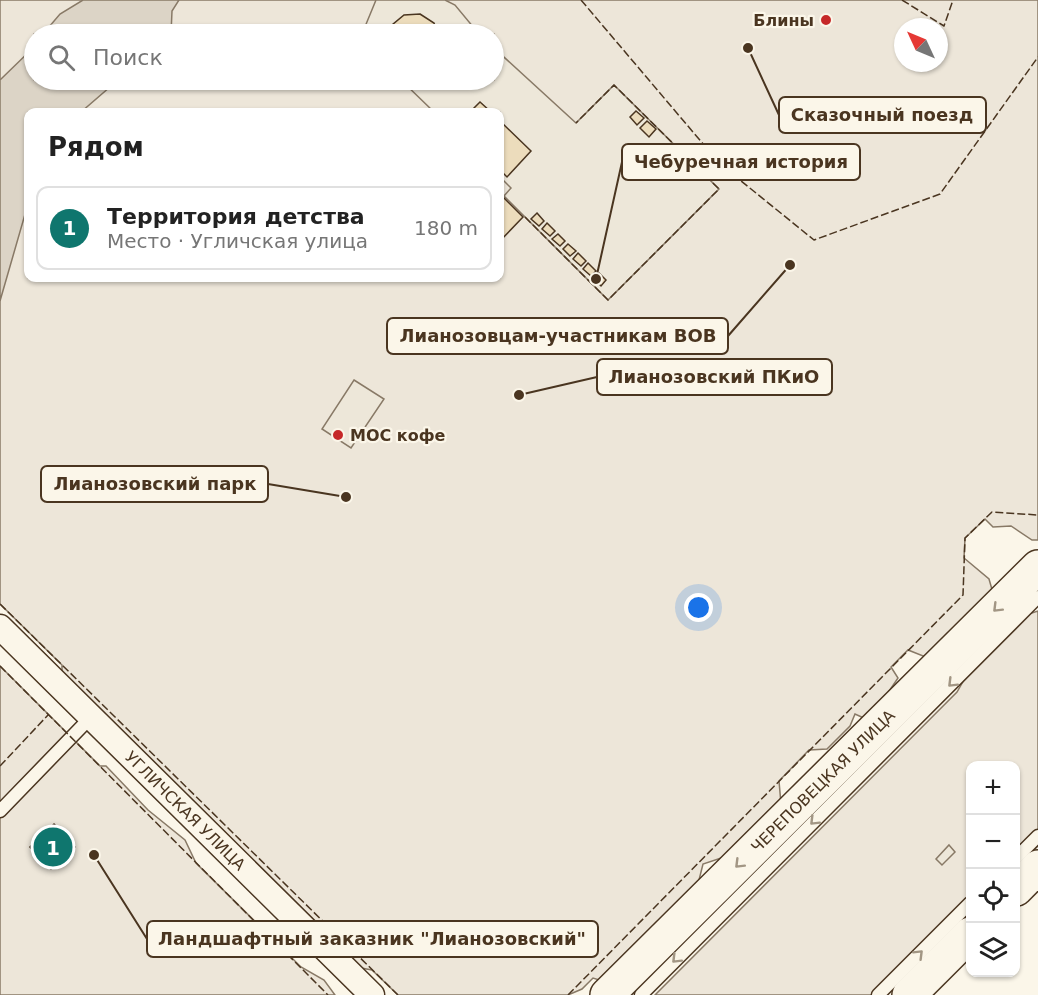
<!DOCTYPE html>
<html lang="ru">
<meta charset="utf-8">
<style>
body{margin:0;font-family:"DejaVu Sans",sans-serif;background:#f2f2f2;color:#222}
.controls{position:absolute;right:18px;bottom:18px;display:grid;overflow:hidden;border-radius:12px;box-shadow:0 2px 4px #0004}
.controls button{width:54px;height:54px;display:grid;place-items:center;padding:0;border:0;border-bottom:2px solid #e0e0e0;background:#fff;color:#222;font:30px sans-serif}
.compass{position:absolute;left:894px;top:18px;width:54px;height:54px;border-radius:50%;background:#fff;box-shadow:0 2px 4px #0004;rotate:314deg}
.you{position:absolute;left:699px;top:608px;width:21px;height:21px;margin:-15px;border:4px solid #fff;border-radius:50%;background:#1a73e8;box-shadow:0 0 0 9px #1a73e833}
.badge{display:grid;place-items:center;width:39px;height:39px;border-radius:50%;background:#0f766e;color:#fff;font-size:20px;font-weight:700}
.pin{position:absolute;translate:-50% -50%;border:3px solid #fff;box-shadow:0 2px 6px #0006}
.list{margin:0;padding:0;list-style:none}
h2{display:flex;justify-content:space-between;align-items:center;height:78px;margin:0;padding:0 24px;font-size:26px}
h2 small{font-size:20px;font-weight:400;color:#767676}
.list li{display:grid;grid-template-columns:39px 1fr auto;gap:18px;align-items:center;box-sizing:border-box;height:84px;margin:0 12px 12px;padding:0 12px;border:2px solid #e0e0e0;border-radius:12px}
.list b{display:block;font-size:22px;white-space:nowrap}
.list p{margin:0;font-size:20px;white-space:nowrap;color:#767676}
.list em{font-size:20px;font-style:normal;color:#767676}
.icon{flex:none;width:33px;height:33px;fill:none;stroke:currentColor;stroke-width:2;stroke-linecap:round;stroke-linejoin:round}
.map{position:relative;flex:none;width:1038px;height:995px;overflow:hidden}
.search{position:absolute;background:#fff;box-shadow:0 2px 4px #0004;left:24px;top:24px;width:480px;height:66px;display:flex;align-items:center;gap:15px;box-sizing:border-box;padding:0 21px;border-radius:33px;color:#767676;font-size:22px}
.panel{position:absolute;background:#fff;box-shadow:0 2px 4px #0004;left:24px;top:108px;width:480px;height:174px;border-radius:12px}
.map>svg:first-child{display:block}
.green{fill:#ede6d9;stroke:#887966;stroke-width:1.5;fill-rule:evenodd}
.parking{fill:#ede7d9;stroke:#887966;stroke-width:1.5}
.water{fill:#dcd4c6;stroke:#887966;stroke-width:1.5}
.building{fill:#ecdcbc;stroke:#4a3520;stroke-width:1.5}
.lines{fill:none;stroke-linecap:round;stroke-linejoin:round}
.lane-casing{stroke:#4a3520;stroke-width:15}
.street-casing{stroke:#4a3520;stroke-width:27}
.secondary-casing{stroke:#4a3520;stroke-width:36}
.lane{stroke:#fbf6e9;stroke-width:12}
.street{stroke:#fbf6e9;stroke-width:24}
.secondary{stroke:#fbf6e9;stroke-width:33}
.fence{stroke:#4a3520;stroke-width:1.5;stroke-dasharray:8 3;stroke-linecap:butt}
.oneway{stroke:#a29684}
.poi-dot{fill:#c62828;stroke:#fbf6e9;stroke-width:2}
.labels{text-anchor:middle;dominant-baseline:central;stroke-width:4.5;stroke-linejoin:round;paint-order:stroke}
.poi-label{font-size:16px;font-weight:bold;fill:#4a3520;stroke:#fbf6e9;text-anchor:end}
.street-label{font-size:16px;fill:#4a3520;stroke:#fbf6e9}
.leader{fill:none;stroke:#4a3520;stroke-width:2}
.callout-dot{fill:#4a3520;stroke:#fbf6e9;stroke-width:2}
.callout{fill:#fbf6e9;stroke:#4a3520;stroke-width:2}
.callout-label{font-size:18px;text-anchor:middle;font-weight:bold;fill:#4a3520}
</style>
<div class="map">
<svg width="1038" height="995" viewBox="0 0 1038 995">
<rect width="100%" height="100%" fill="#fbf6e9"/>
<path class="green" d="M0,0H1038V540H1032L1011,526L993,527L985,519L965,538L964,558L989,579L997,607L928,658L908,650L891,667L898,678L879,706L866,719L855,714L850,726L827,749L809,750L779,781L781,804L751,848L703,864L698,884L612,984L593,978L582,989L568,995H398L372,970L361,968L341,945L290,901L288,895L62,673V665L0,604ZM903,27H939V63H903ZM34,34H494V80H34ZM28,112H500V278H28Z
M1038,611V846L1016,867V766H970V909L962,906L872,995H655L957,692L972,666L1020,617Z
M0,666L100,766H106L148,810L185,840L196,863L301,967L324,980L335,995H0Z"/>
<path class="parking" d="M376,0H445L455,5L479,34H362Z
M494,48L576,123L614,85L719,189L608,300L504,196L511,188L500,177V112H434L401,80H494Z
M354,380L384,399L351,448L322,429Z
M949,845L955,852L942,865L936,859Z"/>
<path class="water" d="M83,0H179L172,11L171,34H43L60,14Z
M34,47V80H118L81,112H28V204L0,301V80Z"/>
<path class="building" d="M420,14L434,23L438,34H389L392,25L404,15Z
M480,102L491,112H470Z
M636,111L644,118L637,125L630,117Z
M500,121L531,151L507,177L500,170Z
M647,121L656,129L649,137L640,128Z
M500,194L523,217L500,241Z
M537,213L544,221L539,226L531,219Z
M547,223L555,231L550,236L542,229Z
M558,234L565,241L560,246L552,239Z
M568,244L576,251L570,256L563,249Z
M578,253L586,261L581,266L573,259Z
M588,263L596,271L591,276L583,269Z
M599,273L606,280L601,286L594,279Z
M54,824L75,847L51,869L30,847Z"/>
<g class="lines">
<g class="lane-casing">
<path id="lane" d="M0,811L91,717
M1016,858L1038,836
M641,995L1038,597
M878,995L970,903"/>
</g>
<g class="street-casing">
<g id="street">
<path id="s1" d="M0,627L372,995"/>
</g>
</g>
<g class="secondary-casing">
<g id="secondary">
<path d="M1016,889L1038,867"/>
<path id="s2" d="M607,995L1038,567"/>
<path d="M909,995L970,934"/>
</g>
</g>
<use href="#lane" class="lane"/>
<use href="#street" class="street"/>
<use href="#secondary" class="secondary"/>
<path class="fence" d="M581,0L704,145L735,176L814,240L940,194L1038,57
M902,0L944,26L953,0
M525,217L608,300L719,189L614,85L576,123
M0,604L398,995
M0,666L328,995
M0,766L48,715
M568,995L963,595L965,538L992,512L1038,515"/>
</g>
<defs><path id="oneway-chevron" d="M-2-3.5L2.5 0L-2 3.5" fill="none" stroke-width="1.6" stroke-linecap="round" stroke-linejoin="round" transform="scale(1.5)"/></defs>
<g class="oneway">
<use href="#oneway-chevron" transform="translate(997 608) rotate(135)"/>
<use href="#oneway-chevron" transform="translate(952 683) rotate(135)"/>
<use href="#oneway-chevron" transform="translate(814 821) rotate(135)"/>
<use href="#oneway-chevron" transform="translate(739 864) rotate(135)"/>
<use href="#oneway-chevron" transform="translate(919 954) rotate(-45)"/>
<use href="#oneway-chevron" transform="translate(676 959) rotate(135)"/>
</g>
<g class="poi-dot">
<circle cx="826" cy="20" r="6"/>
<circle cx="338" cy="435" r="6"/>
</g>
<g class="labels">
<g class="poi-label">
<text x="814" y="20">Блины</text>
<text x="350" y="435" text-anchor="start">МОС кофе</text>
</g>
<g class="street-label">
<text stroke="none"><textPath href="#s2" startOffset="304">ЧЕРЕПОВЕЦКАЯ УЛИЦА</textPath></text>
<text stroke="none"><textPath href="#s1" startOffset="261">УГЛИЧСКАЯ УЛИЦА</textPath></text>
</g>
</g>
<path class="leader" d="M748 48L779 115M596 279L622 162M790 265L728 336M519 395L597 377M346 497L268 484M94 855L147 939"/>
<g class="callout-dot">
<circle cx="748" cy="48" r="6"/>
<circle cx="596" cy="279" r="6"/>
<circle cx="790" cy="265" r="6"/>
<circle cx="519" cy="395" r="6"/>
<circle cx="346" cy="497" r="6"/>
<circle cx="94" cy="855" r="6"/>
</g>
<g class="callout">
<rect x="779" y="97" width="207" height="36" rx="6"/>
<rect x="622" y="144" width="238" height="36" rx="6"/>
<rect x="387" y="318" width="341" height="36" rx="6"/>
<rect x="597" y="359" width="235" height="36" rx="6"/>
<rect x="41" y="466" width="227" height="36" rx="6"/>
<rect x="147" y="921" width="451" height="36" rx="6"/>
</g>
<g class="callout-label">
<text x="882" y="121">Cказочный поезд</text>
<text x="741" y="168">Чебуречная история</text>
<text x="558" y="342">Лианозовцам-участникам ВОВ</text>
<text x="714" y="383">Лианозовский ПКиО</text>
<text x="155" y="490">Лианозовский парк</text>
<text x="372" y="945">Ландшафтный заказник "Лианозовский"</text>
</g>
</svg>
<div class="controls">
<button>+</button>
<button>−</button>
<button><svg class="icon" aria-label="locate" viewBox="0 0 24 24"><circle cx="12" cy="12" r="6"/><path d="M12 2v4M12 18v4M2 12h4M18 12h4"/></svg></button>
<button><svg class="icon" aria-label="layers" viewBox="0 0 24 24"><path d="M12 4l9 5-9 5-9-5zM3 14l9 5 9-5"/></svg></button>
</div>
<svg class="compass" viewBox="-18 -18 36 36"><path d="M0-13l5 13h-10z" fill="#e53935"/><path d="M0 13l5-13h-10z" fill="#767676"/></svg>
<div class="you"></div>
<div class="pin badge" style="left:53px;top:847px">1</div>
<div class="search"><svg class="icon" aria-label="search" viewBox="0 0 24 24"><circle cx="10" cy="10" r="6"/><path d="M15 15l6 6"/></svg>Поиск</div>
<section class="panel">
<h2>Рядом<small></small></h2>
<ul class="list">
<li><span class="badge">1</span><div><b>Территория детства</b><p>Место · Угличская улица</p></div><em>180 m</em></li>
</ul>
</section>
</div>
